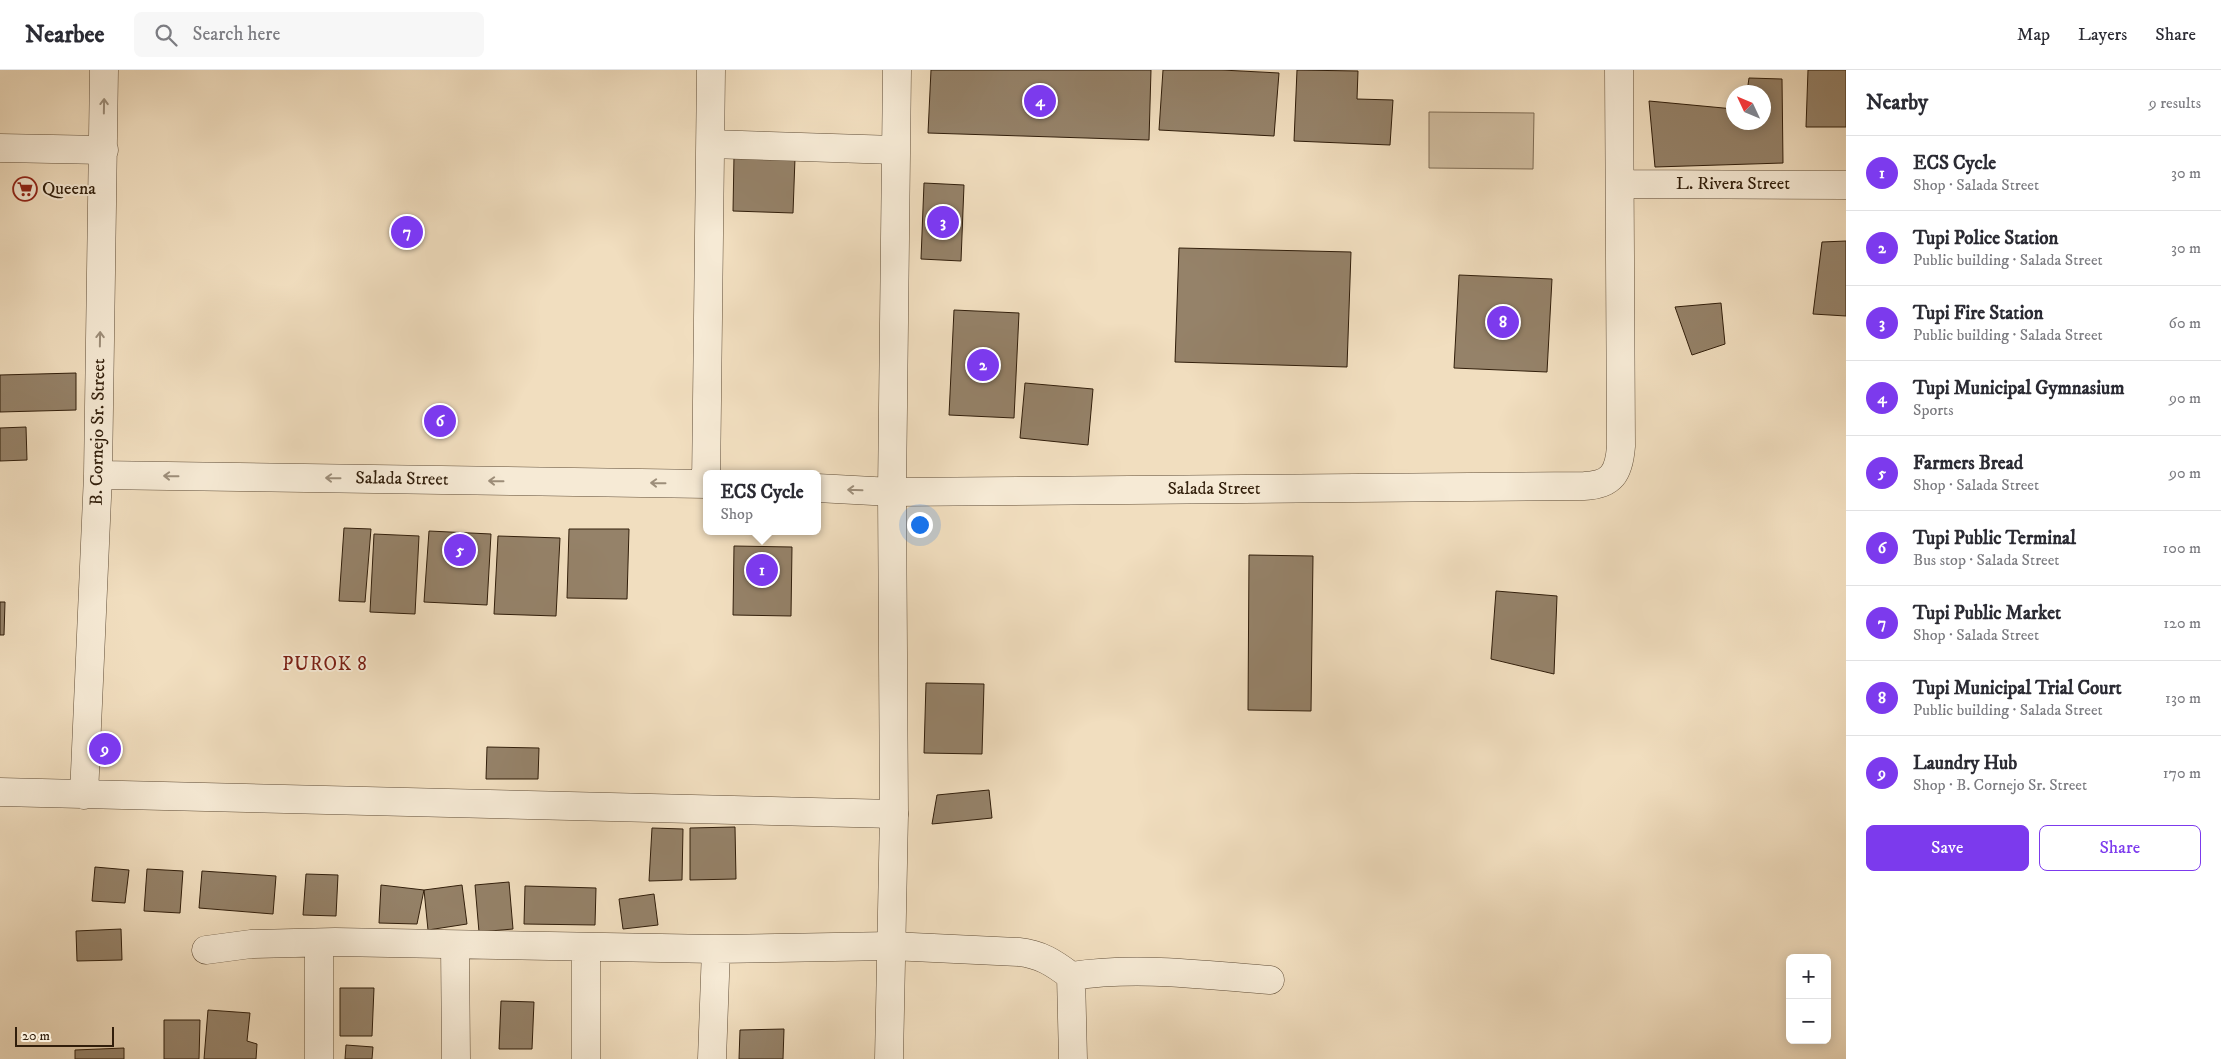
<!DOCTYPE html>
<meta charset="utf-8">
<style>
body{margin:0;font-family:"IM FELL DW Pica",serif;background:#f7f7f7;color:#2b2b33}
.controls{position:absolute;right:15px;bottom:15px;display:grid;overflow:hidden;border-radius:8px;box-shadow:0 2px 12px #0003}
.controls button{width:45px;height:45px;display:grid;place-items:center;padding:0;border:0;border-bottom:1px solid #e1e1e2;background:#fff;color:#2b2b33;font:25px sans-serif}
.compass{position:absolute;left:1726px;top:15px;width:45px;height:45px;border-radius:50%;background:#fff;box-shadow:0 2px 12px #0003;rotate:314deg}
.scale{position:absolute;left:15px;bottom:12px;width:99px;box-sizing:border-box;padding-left:5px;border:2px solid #311e0b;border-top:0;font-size:14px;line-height:18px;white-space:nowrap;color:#311e0b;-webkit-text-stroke:4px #f6ead5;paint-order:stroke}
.you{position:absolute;left:919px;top:454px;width:18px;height:18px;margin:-12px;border:4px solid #fff;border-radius:50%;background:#1a73e8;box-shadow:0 0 0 8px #1a73e833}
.badge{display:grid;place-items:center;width:32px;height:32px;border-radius:50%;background:#7c3aed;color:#fff;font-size:16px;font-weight:700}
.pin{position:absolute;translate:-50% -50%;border:2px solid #fff;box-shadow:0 1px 5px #0006}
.popup{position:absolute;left:703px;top:400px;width:118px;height:65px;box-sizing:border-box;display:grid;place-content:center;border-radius:8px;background:#fff;filter:drop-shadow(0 1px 4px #0005);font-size:16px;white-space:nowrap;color:#7c7c81}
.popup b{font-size:19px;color:#2b2b33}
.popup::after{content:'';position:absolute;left:50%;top:100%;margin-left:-10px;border:10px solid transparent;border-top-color:#fff}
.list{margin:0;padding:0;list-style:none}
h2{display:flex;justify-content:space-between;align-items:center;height:65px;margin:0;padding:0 20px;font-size:21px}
h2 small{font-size:16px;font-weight:400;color:#7c7c81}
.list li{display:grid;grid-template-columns:32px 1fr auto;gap:15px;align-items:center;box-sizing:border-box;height:75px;padding:0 20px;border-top:1px solid #e1e1e2}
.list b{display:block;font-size:19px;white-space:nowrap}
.list p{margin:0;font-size:16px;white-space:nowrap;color:#7c7c81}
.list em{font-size:16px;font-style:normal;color:#7c7c81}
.actions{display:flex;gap:10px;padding:15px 20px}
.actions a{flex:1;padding:11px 0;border:1px solid #7c3aed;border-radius:8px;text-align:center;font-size:18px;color:#7c3aed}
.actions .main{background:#7c3aed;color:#fff}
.icon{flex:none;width:28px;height:28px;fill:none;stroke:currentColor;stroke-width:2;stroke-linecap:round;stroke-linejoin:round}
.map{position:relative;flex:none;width:1846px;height:989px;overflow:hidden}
header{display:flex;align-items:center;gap:30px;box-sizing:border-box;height:70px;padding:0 25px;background:#fff;border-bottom:1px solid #e1e1e2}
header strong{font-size:24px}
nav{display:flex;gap:28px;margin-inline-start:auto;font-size:18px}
.search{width:350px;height:45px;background:#f7f7f7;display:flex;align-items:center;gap:12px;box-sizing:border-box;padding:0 18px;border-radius:8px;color:#7c7c81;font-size:19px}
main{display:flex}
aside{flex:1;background:#fff}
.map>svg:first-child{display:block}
.green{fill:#d0bda0;stroke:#806e56}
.building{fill:#958269;stroke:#311e0b}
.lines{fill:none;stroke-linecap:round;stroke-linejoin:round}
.minor-casing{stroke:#614e38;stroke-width:29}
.tertiary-casing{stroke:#614e38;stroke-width:29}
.minor{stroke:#f6ead5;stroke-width:28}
.tertiary{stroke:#f6ead5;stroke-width:28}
.oneway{stroke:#9d8e7a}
.labels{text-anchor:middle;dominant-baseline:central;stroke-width:4;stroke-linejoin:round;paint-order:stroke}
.street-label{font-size:18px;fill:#311e0b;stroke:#f6ead5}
.poi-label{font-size:18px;fill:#311e0b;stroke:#f6ead5;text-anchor:start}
.neighbourhood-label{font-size:19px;letter-spacing:1px;fill:#7a1f14;stroke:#f6ead5}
</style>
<header>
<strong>Nearbee</strong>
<div class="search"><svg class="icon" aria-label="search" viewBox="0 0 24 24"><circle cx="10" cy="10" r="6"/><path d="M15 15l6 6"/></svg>Search here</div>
<nav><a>Map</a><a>Layers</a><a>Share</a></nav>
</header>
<main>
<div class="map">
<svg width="1846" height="989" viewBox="0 0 1846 989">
<rect width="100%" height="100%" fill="#f1debf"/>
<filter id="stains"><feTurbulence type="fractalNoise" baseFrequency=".004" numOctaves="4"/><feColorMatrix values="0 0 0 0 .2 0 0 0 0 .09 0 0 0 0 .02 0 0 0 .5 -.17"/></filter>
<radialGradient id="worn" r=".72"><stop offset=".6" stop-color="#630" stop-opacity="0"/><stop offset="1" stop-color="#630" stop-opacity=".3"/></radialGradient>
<path class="green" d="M1429,42L1534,43L1533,99L1429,98Z"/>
<path class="building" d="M931,0H1151L1149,70L928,63Z
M1163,0H1222L1279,3L1274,66L1159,60Z
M1297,0L1358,1L1357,29L1393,30L1390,75L1294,71Z
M1808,0H1846V57H1806Z
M1749,8L1782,9L1783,93L1655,97L1649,31L1734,39V52H1764V22H1747Z
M734,86L795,88L793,143L733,141Z
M924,113L964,115L961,191L921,189Z
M1846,171V246L1813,244L1822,172Z
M1179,178L1351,182L1347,297L1175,292Z
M1459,205L1552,209L1547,302L1454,298Z
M1721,233L1725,274L1692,285L1675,237Z
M954,240L1019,243L1014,348L949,345Z
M76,303V340L0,342V305Z
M1025,313L1093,319L1088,375L1020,368Z
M26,357L27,390L0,391V358Z
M344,458L371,459L365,532L339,531Z
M569,459H629L627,529L567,528Z
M429,461L491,464L487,535L424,532Z
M374,464L419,466L415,544L370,542Z
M498,466L560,468L556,546L494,544Z
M734,476L792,477L791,546L733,545Z
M1249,485L1313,486L1311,641L1248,640Z
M1496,521L1557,526L1554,604L1491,589Z
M0,532H5L4,565H0Z
M926,613L984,614L982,684L924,683Z
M487,677L539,678L538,709H486Z
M989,720L992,748L932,754L937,725Z
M735,757L736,809L690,810V758Z
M652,758L683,759L682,810L649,811Z
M95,797L129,800L125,833L92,831Z
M147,799L183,801L180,843L144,841Z
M202,801L276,806L273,844L199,838Z
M306,804L338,805L336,846L303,845Z
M509,812L513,859L479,862L475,815Z
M381,815L424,820L417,854L379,853Z
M462,815L467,854L428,860L424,820Z
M525,816L596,818L595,855L524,854Z
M654,824L658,855L623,859L619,829Z
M121,859L122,890L77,891L76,861Z
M340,918H374L372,966H340Z
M501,931L534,932L532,979H499Z
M208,940L250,943L247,971L257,974L256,989H204Z
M164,950H200L199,989H164Z
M784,959L783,989H739L740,960Z
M346,975L373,977L372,989H345Z
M124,978V989H75V980Z"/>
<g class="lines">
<g class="minor-casing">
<path id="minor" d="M711,74L895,80
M0,78L104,80
M1620,114L1846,115
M98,405L707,414
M706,414L711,0
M817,418L892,422L1584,416C1612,415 1619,403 1621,376L1619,0
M0,722L894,744
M84,725L98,405L104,0
M455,875L456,989
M716,879L891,876L1019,882C1040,884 1054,893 1071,906C1138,896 1203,905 1270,910
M206,880L251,874L335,872L716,879L712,989
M1071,906L1073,989
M319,989V874
M586,989V878"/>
</g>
<g class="tertiary-casing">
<path id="tertiary" d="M889,989L894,744L892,422L897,0"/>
</g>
<use href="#minor" class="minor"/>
<use href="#tertiary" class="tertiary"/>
</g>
<defs><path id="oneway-shaft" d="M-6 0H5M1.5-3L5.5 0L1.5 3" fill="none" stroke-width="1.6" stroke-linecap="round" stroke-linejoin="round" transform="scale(1.25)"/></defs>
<g class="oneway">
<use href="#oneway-shaft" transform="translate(104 36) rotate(-89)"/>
<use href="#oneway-shaft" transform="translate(100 269) rotate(-89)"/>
<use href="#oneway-shaft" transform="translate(171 406) rotate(-179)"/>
<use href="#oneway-shaft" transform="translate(333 408) rotate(-179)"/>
<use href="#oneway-shaft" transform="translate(496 411) rotate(-179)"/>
<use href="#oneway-shaft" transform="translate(658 413) rotate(-179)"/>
<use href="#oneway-shaft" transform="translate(855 420) rotate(-178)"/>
</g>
<defs>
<g id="supermarket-ring" transform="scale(1.25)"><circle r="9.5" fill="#f6ead5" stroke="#8f2418" stroke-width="1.5"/><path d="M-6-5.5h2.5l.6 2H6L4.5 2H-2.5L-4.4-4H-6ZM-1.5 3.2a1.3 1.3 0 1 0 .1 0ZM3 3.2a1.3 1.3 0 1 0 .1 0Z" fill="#8f2418"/></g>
</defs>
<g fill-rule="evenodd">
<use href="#supermarket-ring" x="25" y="119"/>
</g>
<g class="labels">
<g class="street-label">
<text x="1733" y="114">L. Rivera Street</text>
<text transform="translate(98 362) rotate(-89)">B. Cornejo Sr. Street</text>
<text transform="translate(402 409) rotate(1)">Salada Street</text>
<text x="1214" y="419">Salada Street</text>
</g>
<g class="poi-label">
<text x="42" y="119">Queena</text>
</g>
<g class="neighbourhood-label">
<text x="325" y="594">PUROK 8</text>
</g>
</g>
<rect width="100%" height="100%" filter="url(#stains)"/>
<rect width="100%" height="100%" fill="url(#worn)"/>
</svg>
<div class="controls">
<button>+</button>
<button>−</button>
</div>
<svg class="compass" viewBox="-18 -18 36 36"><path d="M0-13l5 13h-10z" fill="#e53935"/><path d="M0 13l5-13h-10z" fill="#7c7c81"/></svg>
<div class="scale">20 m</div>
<div class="you"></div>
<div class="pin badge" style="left:762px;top:500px">1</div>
<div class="popup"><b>ECS Cycle</b>Shop</div>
<div class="pin badge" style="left:983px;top:295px">2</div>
<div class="pin badge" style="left:943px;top:152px">3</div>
<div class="pin badge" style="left:1040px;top:31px">4</div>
<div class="pin badge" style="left:460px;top:480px">5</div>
<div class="pin badge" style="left:440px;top:351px">6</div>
<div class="pin badge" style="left:407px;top:162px">7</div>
<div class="pin badge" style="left:1503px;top:252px">8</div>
<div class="pin badge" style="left:105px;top:679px">9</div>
</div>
<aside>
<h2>Nearby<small>9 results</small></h2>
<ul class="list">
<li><span class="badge">1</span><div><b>ECS Cycle</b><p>Shop · Salada Street</p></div><em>30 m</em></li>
<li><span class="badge">2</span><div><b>Tupi Police Station</b><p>Public building · Salada Street</p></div><em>30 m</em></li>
<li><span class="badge">3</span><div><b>Tupi Fire Station</b><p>Public building · Salada Street</p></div><em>60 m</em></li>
<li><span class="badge">4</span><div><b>Tupi Municipal Gymnasium</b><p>Sports</p></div><em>90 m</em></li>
<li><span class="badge">5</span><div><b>Farmers Bread</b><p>Shop · Salada Street</p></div><em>90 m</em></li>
<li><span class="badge">6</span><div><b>Tupi Public Terminal</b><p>Bus stop · Salada Street</p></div><em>100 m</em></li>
<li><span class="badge">7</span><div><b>Tupi Public Market</b><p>Shop · Salada Street</p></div><em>120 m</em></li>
<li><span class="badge">8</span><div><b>Tupi Municipal Trial Court</b><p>Public building · Salada Street</p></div><em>130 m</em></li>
<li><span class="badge">9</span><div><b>Laundry Hub</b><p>Shop · B. Cornejo Sr. Street</p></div><em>170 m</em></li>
</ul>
<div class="actions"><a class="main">Save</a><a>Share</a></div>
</aside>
</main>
